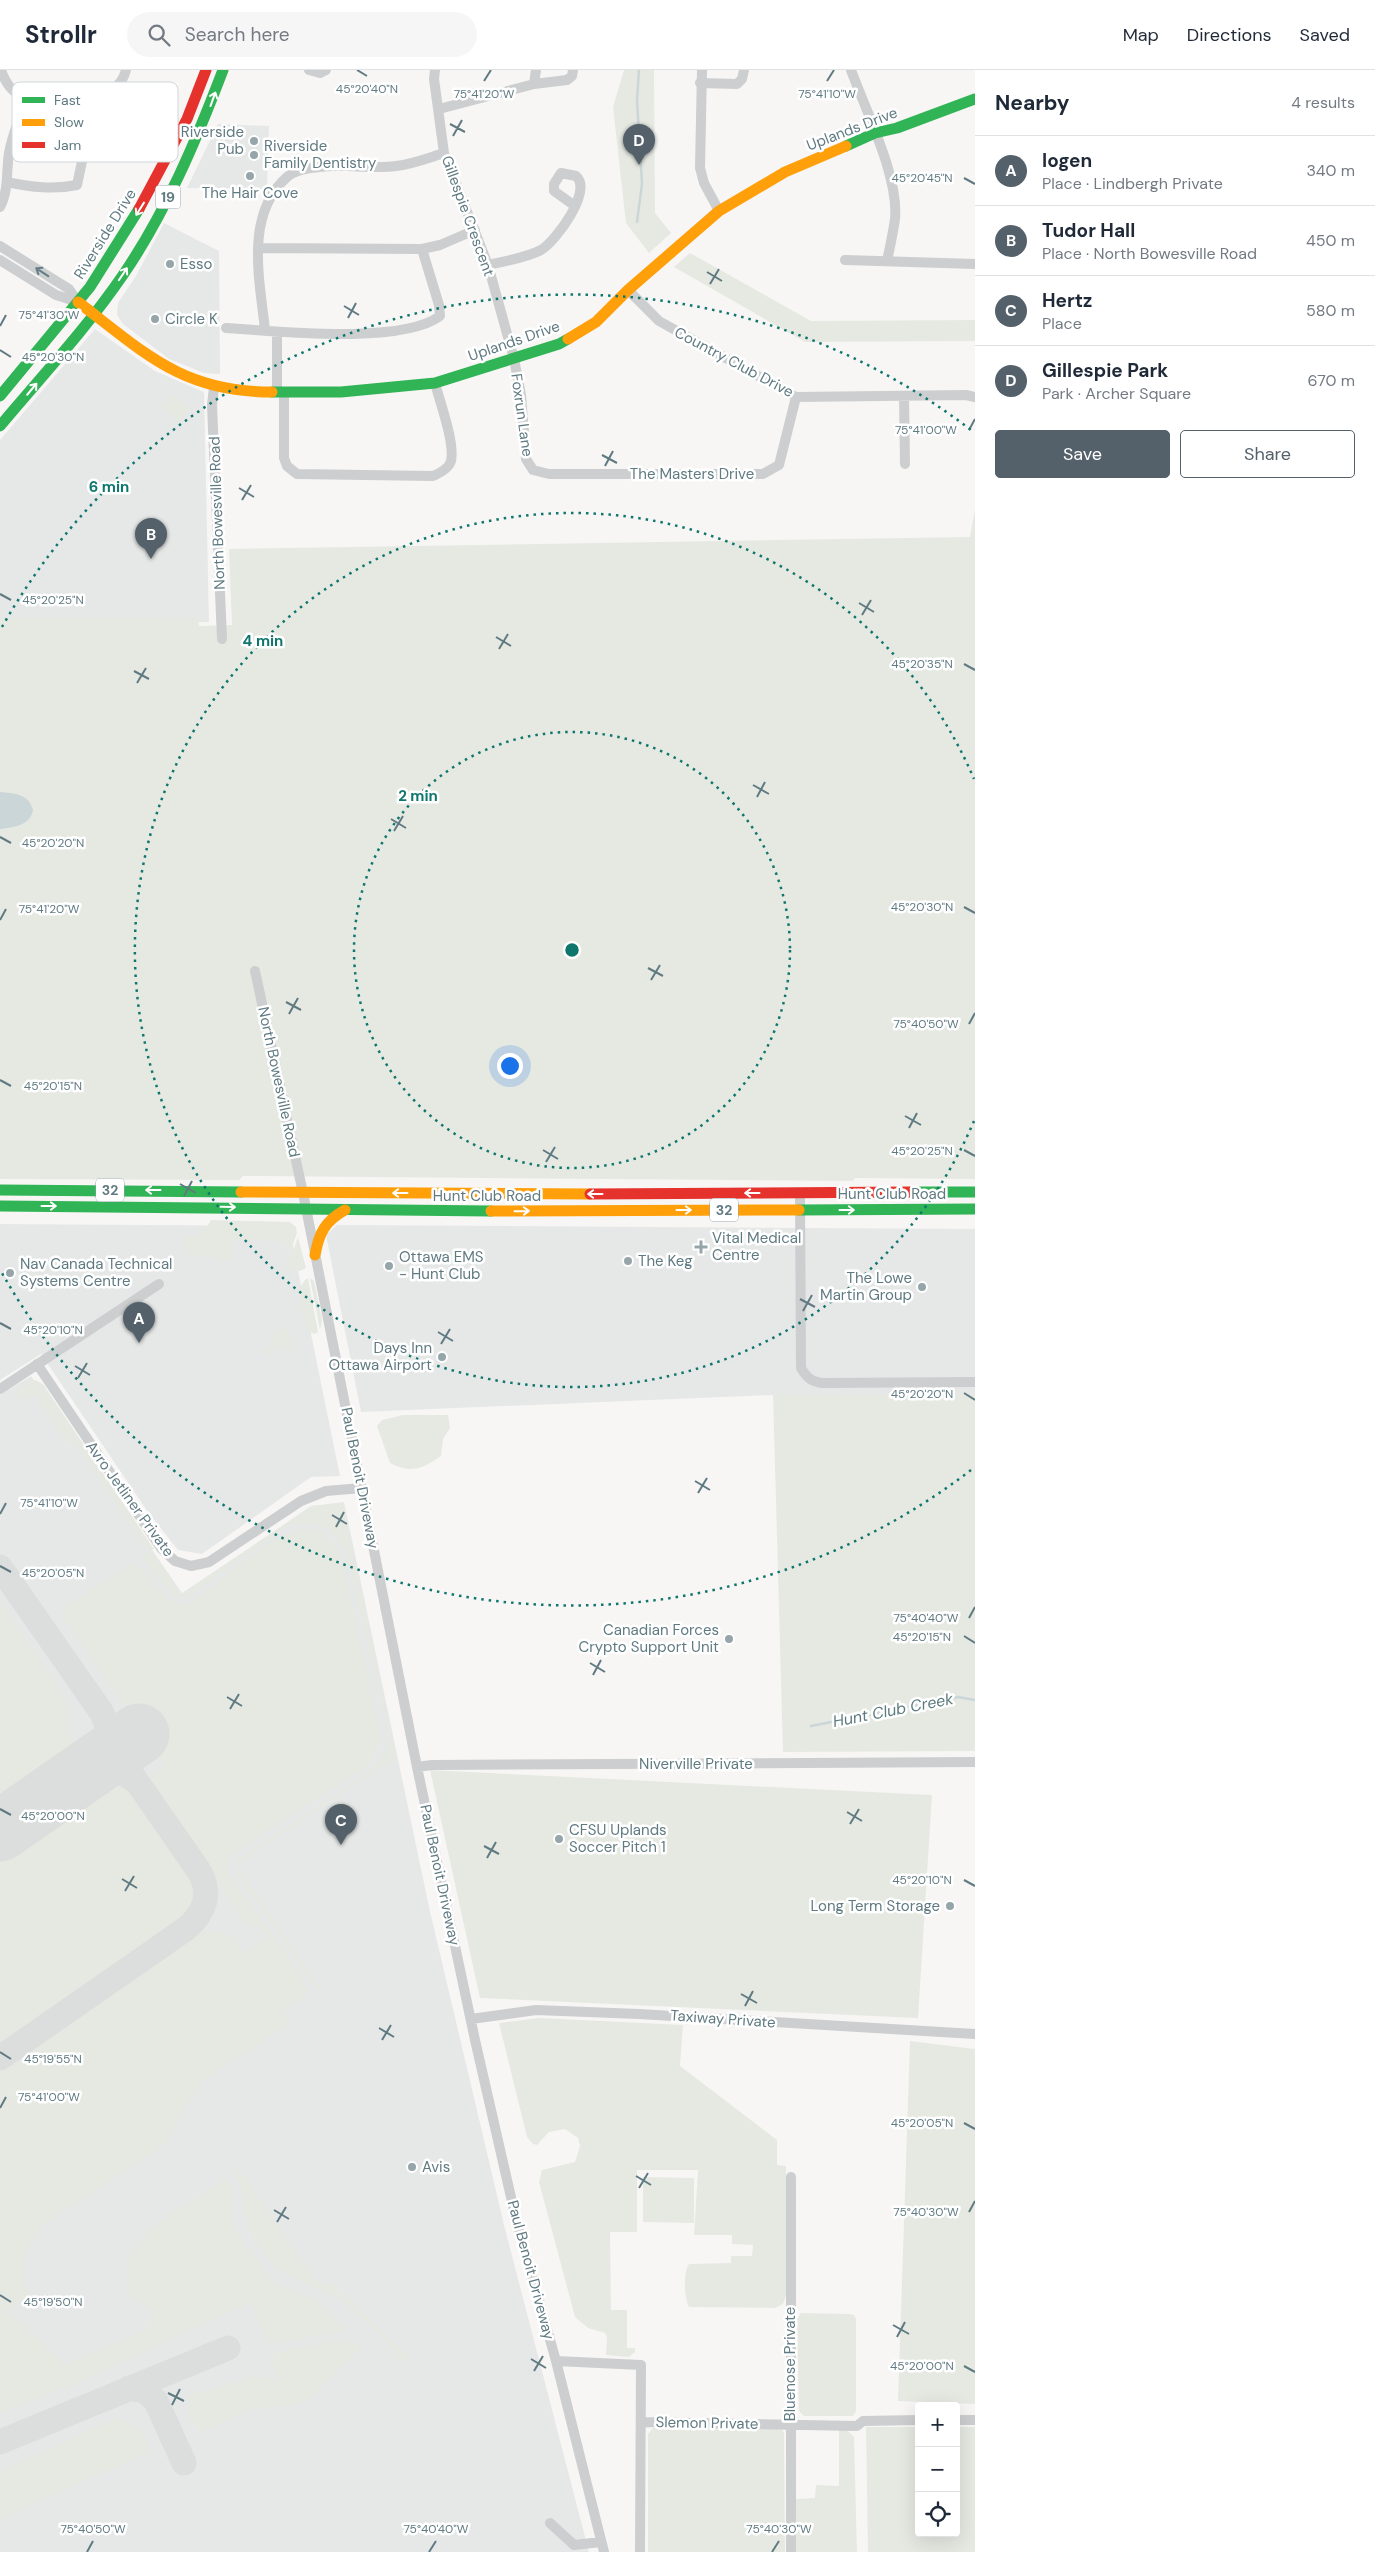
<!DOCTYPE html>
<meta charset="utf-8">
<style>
body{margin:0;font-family:"DM Sans",sans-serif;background:#f6f6f7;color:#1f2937}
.controls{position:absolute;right:15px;bottom:15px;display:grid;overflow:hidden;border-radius:5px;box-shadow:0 5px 20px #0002}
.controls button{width:45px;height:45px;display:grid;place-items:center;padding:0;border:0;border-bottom:1px solid #e0e1e3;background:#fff;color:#1f2937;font:25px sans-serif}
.you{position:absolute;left:509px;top:995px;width:18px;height:18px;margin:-12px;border:4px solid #fff;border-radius:50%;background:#1a73e8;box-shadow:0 0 0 8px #1a73e833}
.badge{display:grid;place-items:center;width:32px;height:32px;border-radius:50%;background:#54616b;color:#fff;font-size:16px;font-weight:700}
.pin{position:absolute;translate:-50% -41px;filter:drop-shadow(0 1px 2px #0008)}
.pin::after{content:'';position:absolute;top:26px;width:18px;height:15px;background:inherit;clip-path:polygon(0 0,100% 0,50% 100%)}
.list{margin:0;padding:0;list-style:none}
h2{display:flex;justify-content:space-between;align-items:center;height:65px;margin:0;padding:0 20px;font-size:21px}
h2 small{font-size:16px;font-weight:400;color:#747a83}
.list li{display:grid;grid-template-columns:32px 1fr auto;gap:15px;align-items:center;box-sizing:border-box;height:70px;padding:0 20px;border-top:1px solid #e0e1e3}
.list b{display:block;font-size:19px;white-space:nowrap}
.list p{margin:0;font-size:16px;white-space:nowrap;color:#747a83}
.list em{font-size:16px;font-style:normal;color:#747a83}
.actions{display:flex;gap:10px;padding:15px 20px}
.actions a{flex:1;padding:11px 0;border:1px solid #54616b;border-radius:5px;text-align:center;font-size:18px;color:#54616b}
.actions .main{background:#54616b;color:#fff}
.icon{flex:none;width:28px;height:28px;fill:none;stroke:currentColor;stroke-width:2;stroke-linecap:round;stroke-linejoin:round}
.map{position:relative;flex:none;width:975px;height:2482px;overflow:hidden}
header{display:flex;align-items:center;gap:30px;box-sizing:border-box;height:70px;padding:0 25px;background:#fff;border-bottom:1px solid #e0e1e3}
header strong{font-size:24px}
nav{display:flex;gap:28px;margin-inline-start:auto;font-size:18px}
.search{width:350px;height:45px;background:#f6f6f7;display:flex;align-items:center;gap:12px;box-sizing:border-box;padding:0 18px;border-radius:28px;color:#747a83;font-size:19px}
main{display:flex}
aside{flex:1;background:#fff}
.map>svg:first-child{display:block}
.built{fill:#e6e8e8}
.green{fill:#e6e9e2}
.water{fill:#cbd6d8}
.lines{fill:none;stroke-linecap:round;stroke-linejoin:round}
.stream{stroke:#cbd6d8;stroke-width:2.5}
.taxiway{stroke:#dcdddd;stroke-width:25}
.runway{stroke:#dcdddd;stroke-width:61}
.street{stroke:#cccecf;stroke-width:10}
.fast{stroke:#30b455;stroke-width:11}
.slow{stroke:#ff9f0a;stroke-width:11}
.jam{stroke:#e5322d;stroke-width:11}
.oneway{stroke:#fff}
.oneway2{stroke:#657e86}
.ticks{fill:none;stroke:#607a82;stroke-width:2}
.ring{fill:none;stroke:#0f766e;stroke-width:2.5;stroke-dasharray:2.5 5}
.poi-dot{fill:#95a5aa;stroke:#fff;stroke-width:2}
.labels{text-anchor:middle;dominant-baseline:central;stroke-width:5;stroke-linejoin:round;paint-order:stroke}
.shield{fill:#fff;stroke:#90a2a8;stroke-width:1}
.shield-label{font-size:14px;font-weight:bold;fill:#607a82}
.street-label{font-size:15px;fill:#607a82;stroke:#fff}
.poi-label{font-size:15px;fill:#607a82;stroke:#fff;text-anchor:start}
.water-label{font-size:16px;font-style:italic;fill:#5a7a7d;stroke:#fff}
.key{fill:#fff;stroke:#cfd7da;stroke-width:1}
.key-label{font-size:14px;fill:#607a82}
.ticks-label{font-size:12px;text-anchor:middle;fill:#607a82;stroke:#fff;stroke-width:5;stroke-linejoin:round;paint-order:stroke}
.centre{fill:#0f766e;stroke:#fff;stroke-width:2.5}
.ring-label{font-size:15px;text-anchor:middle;font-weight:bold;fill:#0f766e;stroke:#fff;stroke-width:5;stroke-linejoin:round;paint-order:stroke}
</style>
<header>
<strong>Strollr</strong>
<div class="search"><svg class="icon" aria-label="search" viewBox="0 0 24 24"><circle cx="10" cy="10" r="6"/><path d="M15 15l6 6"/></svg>Search here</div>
<nav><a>Map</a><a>Directions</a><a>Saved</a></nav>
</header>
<main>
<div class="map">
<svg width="975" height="2482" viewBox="0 0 975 2482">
<rect width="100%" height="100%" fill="#f7f6f5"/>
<path class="built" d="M218,54L269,56L267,119L187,118Z
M164,153L219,181L220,304L204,303L169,289L123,254L117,245L118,233L136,206Z
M95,259L155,301L204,322L209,552L0,556V370Z
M0,1154L289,1156L340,1406L311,1407L202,1484L178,1480L148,1442L41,1284L0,1310Z
M337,1155L975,1159V1325H773L361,1342L326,1165Z
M31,1306L182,1523L312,1436L344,1432L429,1837L504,2155L589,2482H0V1325Z"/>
<path class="green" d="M624,0H654L655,143L671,163L649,183L626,153L613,37Z
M690,183L811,251L975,250V271L805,272L674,197Z
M173,325L190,340L179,352L162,337Z
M975,439V1109L855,1108L853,1111L243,1106L239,1110L0,1109V548L198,547L199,556L232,555L229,479L970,467Z
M211,1150L290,1152L296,1157L297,1163L291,1180L282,1171L231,1170L230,1191L212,1188L209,1184L203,1188L187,1184L184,1168L203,1163Z
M298,1167L306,1198L300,1201L286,1200Z
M308,1208L318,1262L315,1264L308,1262C304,1247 292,1217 308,1208Z
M310,1208L314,1211L322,1250L320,1260Z
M288,1258L292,1280L287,1282L285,1276L271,1279L272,1285H267L265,1280L273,1277L270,1263Z
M29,1310H35L43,1314L154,1479L151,1481L181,1525L311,1436L343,1433L395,1687L236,1795L322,1919H317L236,1803L237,1790L367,1703C379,1693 386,1687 389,1671L347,1483C335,1458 314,1445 286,1457L191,1525L179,1527L174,1525L141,1487L149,1482L73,1371L68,1374L35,1325L20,1332L13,1322Z
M773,1325H975V1681L783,1682Z
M403,1345H448L450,1358L443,1369L441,1386C422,1399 412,1404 390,1393L377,1356L382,1350Z
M309,1458L323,1463L339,1479L378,1649L380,1674L370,1694L235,1782L229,1789L227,1801L300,1904L308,1923L284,1941L290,1953L201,2012L163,2076L40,2157L26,2181L23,2199L28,2225L9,2241L64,2295L150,2259L145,2254L153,2244L135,2228H130C128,2217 125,2205 128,2194C138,2158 195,2130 225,2109L230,2115L234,2158L261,2197L276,2214L309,2226L326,2238L347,2260L268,2274L251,2232L81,2311L0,2343V2001L203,1860L231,1865L244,1883L267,1867L261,1859L246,1854L148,1709L166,1697L62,1546L65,1537L132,1493C153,1504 165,1544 193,1532C228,1506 265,1467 309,1458Z
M0,1532L66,1628V1659L73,1667L69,1694L0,1741Z
M430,1700L932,1725L918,1948L480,1928Z
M98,1712L128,1718L197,1816L191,1845L0,1977V1780Z
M539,1948L683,1955L680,1996L777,2070V2095L786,2096V2225L783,2234L775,2238L689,2237C684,2228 683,2202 689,2194L731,2193V2186H752L753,2175L732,2174V2165H694L698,2100H637V2162H610L611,2240H627V2278H635V2282L629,2287L606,2285L607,2267L605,2263L588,2258L575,2247L539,2112L542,2100L575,2092L580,2076L578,2068L565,2059L549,2062L537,2075L533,2074L527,2067L499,1953Z
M910,1971L975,1979V2334L898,2331Z
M236,2101L243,2105L315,2211L334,2214L410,2289L401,2291L390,2275L342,2230L277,2199L253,2169L248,2159L239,2111L234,2102Z
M643,2107L694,2108V2153L643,2152Z
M801,2243L849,2244L854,2245L856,2249V2341L853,2346H804L799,2341L797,2249Z
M337,2270L358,2274L359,2280L306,2331L292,2336L254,2338L200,2362L190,2352L188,2325L255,2307L279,2309L272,2291L274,2283Z
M115,2349C134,2353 147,2361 149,2382L0,2449V2402Z
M866,2357H919V2463H956V2357H975V2482H868Z
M653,2358L781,2359L784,2362L785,2482H648V2364Z
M839,2360H847L854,2367L857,2482H796V2429L815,2428L816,2415L839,2416Z"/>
<path class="water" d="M0,722C14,723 29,724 33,740C30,756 14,757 0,759Z"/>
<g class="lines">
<path class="stream" d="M637,152L642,114L637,30L639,0
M811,1656L958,1627L975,1630"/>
<path class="taxiway" d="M0,1497L102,1643L117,1680L126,1696L199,1801C212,1823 205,1842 187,1858L0,1988
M10,1756C32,1741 82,1699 106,1699C119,1699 129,1706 138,1713
M129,2318L145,2321L156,2331L184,2393
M0,2372L228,2278"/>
<path class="runway" d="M0,1761L139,1664"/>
<path class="street" d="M1,0C5,12 13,24 26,27C34,29 45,28 54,28C80,28 117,33 126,0
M309,0L320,3L326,0
M435,0L434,9L444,83L488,195L514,289L521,325L526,389L533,400L549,404H763L779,395L796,327
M702,0L700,98L704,113L719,141
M851,0C866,41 899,107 895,149C893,163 890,177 887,191
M700,13L737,14L742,9L744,0
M534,14L536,0
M439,39L534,14L567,10L572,6L573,0
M7,112C31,117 53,120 77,115L84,82
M0,137C9,120 6,102 9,83C12,65 21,45 26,27
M0,176L69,219L78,232
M258,178L422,179L440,175L475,160
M0,190L56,225L78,232
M845,190L975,194
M488,195C505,191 526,188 541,180C556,171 593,121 576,106L561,103L554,114V121L575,136
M628,220L659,251L796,327L966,325L975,327
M226,258C275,261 401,275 440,246L439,235L422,179
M265,260C260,211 244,145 287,107C297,98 318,97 331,96C352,95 375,99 396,96C413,94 428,88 444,83
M277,263V322
M214,317L212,335L222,569
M284,322V388L287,396L297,404L433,406C440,403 449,398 451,391C455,372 440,333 435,313
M904,326L905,394
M255,901L303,1123L417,1697L475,1970L516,2149L556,2291L604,2482
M800,1123L801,1298C807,1308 812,1312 823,1313L975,1312
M37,1294L161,1478L175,1491L191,1496L209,1492L301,1431L326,1421L362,1418
M0,1319L159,1214
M417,1697L432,1695L975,1692
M471,1949L536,1940L639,1944L975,1964
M556,2291L641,2295L640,2482
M956,2350H975
M643,2352L857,2356L863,2351L919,2350
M550,2453L574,2475L601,2472
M791,2482V2107"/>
<path class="fast" d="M846,76L875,63L897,58L975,29
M272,322H341L435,313L559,274L568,269
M0,326L90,217L139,139
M0,356C42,306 86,259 123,205C166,142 196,71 223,0
M0,1120L241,1122
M911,1122H975
M0,1136L491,1141
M799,1140L975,1139"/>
<path class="slow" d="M78,232C145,283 182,322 272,322
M568,269L596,252L628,220L719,141L785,102L846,76
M241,1122L590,1124
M491,1141L799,1140
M315,1185C319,1163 325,1151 345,1140"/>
<path class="jam" d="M139,139L187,49L206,0
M590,1124L911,1122"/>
</g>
<defs><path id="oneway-shaft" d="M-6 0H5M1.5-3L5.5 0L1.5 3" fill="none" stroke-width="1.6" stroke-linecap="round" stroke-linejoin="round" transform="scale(1.25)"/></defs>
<g class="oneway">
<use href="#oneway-shaft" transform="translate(213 29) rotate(-70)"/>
<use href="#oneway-shaft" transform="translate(140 139) rotate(122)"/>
<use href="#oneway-shaft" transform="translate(123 204) rotate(-56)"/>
<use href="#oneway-shaft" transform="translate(32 319) rotate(-50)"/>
<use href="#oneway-shaft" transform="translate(153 1120) rotate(-180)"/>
<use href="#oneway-shaft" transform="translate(400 1123) rotate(-180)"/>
<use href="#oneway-shaft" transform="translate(752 1123) rotate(180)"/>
<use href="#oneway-shaft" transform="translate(595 1124) rotate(180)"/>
<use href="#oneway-shaft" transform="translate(49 1136)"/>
<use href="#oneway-shaft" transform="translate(228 1137) rotate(1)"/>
<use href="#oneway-shaft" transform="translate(684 1140)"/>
<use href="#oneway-shaft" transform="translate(847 1140)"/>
<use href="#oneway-shaft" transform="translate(522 1141) rotate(-1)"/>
</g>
<use class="oneway2" href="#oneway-shaft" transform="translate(42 202) rotate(-147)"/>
<path class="ticks" d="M357,0L367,6M484,11L491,0M827,11L834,0M450,54L465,62M453,66L462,50M964,108L975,114M707,202L722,211M710,214L719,199M344,236L359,245M348,248L356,233M0,256L6,245M0,280L11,287M969,360L975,349M602,385L617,393M605,396L613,381M239,418L254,427M242,430L251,415M0,524L11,530M859,533L874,542M862,545L871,530M496,567L511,576M499,579L508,564M964,594L975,600M134,601L149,609M137,613L146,598M753,715L769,724M757,727L765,712M391,749L406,758M394,761L403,746M0,767L11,773M964,837L975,843M0,850L6,839M648,898L663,906M651,910L660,895M286,932L301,940M289,944L298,928M969,954L975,943M0,1010L11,1016M905,1046L921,1055M909,1058L917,1043M543,1080L558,1089M964,1080L975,1086M546,1092L555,1077M180,1114L196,1123M184,1126L192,1111M800,1229L815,1237M803,1241L812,1225M0,1253L11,1259M438,1262L453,1271M441,1274L450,1259M75,1296L90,1305M78,1308L87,1293M964,1323L975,1330M695,1411L710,1420M698,1423L707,1408M0,1444L6,1433M332,1445L347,1454M336,1457L344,1442M0,1496L11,1502M969,1548L975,1537M964,1566L975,1573M590,1593L605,1602M593,1605L601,1590M227,1627L242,1636M230,1639L239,1624M0,1739L11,1745M847,1742L862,1751M850,1754L859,1739M484,1776L499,1784M487,1788L496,1772M122,1809L137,1818M964,1810L975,1816M125,1821L134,1806M741,1924L757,1933M745,1936L753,1921M379,1958L394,1967M382,1970L391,1955M0,1982L11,1989M0,2038L6,2027M964,2053L975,2059M636,2106L651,2115M639,2118L648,2103M274,2140L289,2149M969,2142L975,2131M277,2152L286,2137M0,2225L11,2232M893,2255L909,2264M897,2267L905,2252M531,2289L546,2298M964,2296L975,2302M534,2301L543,2286M168,2323L184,2331M172,2335L180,2319M87,2482L93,2471M429,2482L436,2471M772,2482L779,2471"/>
<g class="ring">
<circle cx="572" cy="880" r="218"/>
<path d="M974 1051A437 437 0 1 1 974 709"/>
<path d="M971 1400A655 655 0 0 1 2 1203M2 557A655 655 0 0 1 971 360"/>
</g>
<g class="poi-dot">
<circle cx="254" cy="71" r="5"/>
<circle cx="254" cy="85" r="5"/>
<circle cx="250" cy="106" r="5"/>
<circle cx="170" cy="194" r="5"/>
<circle cx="155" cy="249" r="5"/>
<path d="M698.5 1169.5h5v5h5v5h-5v5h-5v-5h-5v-5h5z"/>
<circle cx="628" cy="1191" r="5"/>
<circle cx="389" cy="1196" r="5"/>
<circle cx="10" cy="1203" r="5"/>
<circle cx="922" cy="1217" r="5"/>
<circle cx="442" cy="1287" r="5"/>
<circle cx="729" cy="1569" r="5"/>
<circle cx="559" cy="1769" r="5"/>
<circle cx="950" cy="1836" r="5"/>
<circle cx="412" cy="2097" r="5"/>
</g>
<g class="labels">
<g class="shield">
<rect x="155.5" y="115.5" width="25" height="23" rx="4"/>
<rect x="96" y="1108.5" width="28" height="23" rx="4"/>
<rect x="710" y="1128.5" width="28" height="23" rx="4"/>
</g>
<g class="shield-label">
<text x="168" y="127">19</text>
<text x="110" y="1120">32</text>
<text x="724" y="1140">32</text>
</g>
<g class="street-label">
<text transform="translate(852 59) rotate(-21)">Uplands Drive</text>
<text transform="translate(468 146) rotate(70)">Gillespie Crescent</text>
<text transform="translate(105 164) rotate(-58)">Riverside Drive</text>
<text transform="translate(514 271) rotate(-19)">Uplands Drive</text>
<text transform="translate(734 292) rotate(28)">Country Club Drive</text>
<text transform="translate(522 345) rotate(82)">Foxrun Lane</text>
<text x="692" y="404">The Masters Drive</text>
<text transform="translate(217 443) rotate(-92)">North Bowesville Road</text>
<text transform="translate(279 1012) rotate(78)">North Bowesville Road</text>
<text x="892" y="1124">Hunt Club Road</text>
<text x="487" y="1126">Hunt Club Road</text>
<text transform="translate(360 1408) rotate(79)">Paul Benoit Driveway</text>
<text transform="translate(130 1429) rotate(54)">Avro Jetliner Private</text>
<text x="696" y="1694">Niverville Private</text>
<text transform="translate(440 1805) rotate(78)">Paul Benoit Driveway</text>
<text transform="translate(723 1949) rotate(4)">Taxiway Private</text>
<text transform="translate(531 2200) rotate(75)">Paul Benoit Driveway</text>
<text transform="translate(790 2294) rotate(-90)">Bluenose Private</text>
<text transform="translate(707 2353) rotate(1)">Slemon Private</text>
</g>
<g class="poi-label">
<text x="244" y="62" text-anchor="end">Riverside<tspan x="244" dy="17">Pub</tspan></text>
<text x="264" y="76">Riverside<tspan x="264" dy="17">Family Dentistry</tspan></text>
<text x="250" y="123" text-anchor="middle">The Hair Cove</text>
<text x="180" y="194">Esso</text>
<text x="165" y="249">Circle K</text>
<text x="712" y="1168">Vital Medical<tspan x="712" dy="17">Centre</tspan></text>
<text x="399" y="1187">Ottawa EMS<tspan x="399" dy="17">- Hunt Club</tspan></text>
<text x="638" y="1191">The Keg</text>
<text x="20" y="1194">Nav Canada Technical<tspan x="20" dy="17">Systems Centre</tspan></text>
<text x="912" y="1208" text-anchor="end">The Lowe<tspan x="912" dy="17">Martin Group</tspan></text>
<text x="432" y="1278" text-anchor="end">Days Inn<tspan x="432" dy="17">Ottawa Airport</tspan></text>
<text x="719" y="1560" text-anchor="end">Canadian Forces<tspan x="719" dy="17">Crypto Support Unit</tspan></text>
<text x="569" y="1760">CFSU Uplands<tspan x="569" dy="17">Soccer Pitch 1</tspan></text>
<text x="940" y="1836" text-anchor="end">Long Term Storage</text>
<text x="422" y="2097">Avis</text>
</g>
<g class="water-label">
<text transform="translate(893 1640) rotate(-11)">Hunt Club Creek</text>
</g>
</g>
<rect x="12" y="12" width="166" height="80" rx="8" class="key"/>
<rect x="22" y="27" width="23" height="6" fill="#30b455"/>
<rect x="22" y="49" width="23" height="7" fill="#ff9f0a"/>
<rect x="22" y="72" width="23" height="6" fill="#e5322d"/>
<g class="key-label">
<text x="54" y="35">Fast</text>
<text x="54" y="57">Slow</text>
<text x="54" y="80">Jam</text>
</g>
<g class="ticks-label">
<text x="367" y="23">45°20'40"N</text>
<text x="827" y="28">75°41'10"W</text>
<text x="484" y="28">75°41'20"W</text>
<text x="922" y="112">45°20'45"N</text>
<text x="49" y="249">75°41'30"W</text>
<text x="53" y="291">45°20'30"N</text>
<text x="926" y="364">75°41'00"W</text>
<text x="53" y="534">45°20'25"N</text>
<text x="922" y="598">45°20'35"N</text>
<text x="53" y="777">45°20'20"N</text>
<text x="922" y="841">45°20'30"N</text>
<text x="49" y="843">75°41'20"W</text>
<text x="926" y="958">75°40'50"W</text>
<text x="53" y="1020">45°20'15"N</text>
<text x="922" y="1085">45°20'25"N</text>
<text x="53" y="1264">45°20'10"N</text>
<text x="922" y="1328">45°20'20"N</text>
<text x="49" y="1437">75°41'10"W</text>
<text x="53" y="1507">45°20'05"N</text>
<text x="926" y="1552">75°40'40"W</text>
<text x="922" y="1571">45°20'15"N</text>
<text x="53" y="1750">45°20'00"N</text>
<text x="922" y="1814">45°20'10"N</text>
<text x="53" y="1993">45°19'55"N</text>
<text x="49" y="2031">75°41'00"W</text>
<text x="922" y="2057">45°20'05"N</text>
<text x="926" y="2146">75°40'30"W</text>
<text x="53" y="2236">45°19'50"N</text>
<text x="922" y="2300">45°20'00"N</text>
<text x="93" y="2463">75°40'50"W</text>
<text x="436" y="2463">75°40'40"W</text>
<text x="779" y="2463">75°40'30"W</text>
</g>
<circle cx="572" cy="880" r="8" class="centre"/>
<g class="ring-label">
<text x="109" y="422">6 min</text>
<text x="263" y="576">4 min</text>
<text x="418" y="731">2 min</text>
</g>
</svg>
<div class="controls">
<button>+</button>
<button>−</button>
<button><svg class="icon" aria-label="locate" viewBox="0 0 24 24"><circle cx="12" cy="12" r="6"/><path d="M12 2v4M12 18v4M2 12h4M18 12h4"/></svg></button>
</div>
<div class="you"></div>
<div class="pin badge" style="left:139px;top:1273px">A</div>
<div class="pin badge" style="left:151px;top:489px">B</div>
<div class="pin badge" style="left:341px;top:1775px">C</div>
<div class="pin badge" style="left:639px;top:95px">D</div>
</div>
<aside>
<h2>Nearby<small>4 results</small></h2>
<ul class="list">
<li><span class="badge">A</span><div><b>Iogen</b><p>Place · Lindbergh Private</p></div><em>340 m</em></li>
<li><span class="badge">B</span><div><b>Tudor Hall</b><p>Place · North Bowesville Road</p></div><em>450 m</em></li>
<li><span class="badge">C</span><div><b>Hertz</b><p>Place</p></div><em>580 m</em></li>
<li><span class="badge">D</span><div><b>Gillespie Park</b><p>Park · Archer Square</p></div><em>670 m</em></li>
</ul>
<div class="actions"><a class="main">Save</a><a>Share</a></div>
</aside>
</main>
